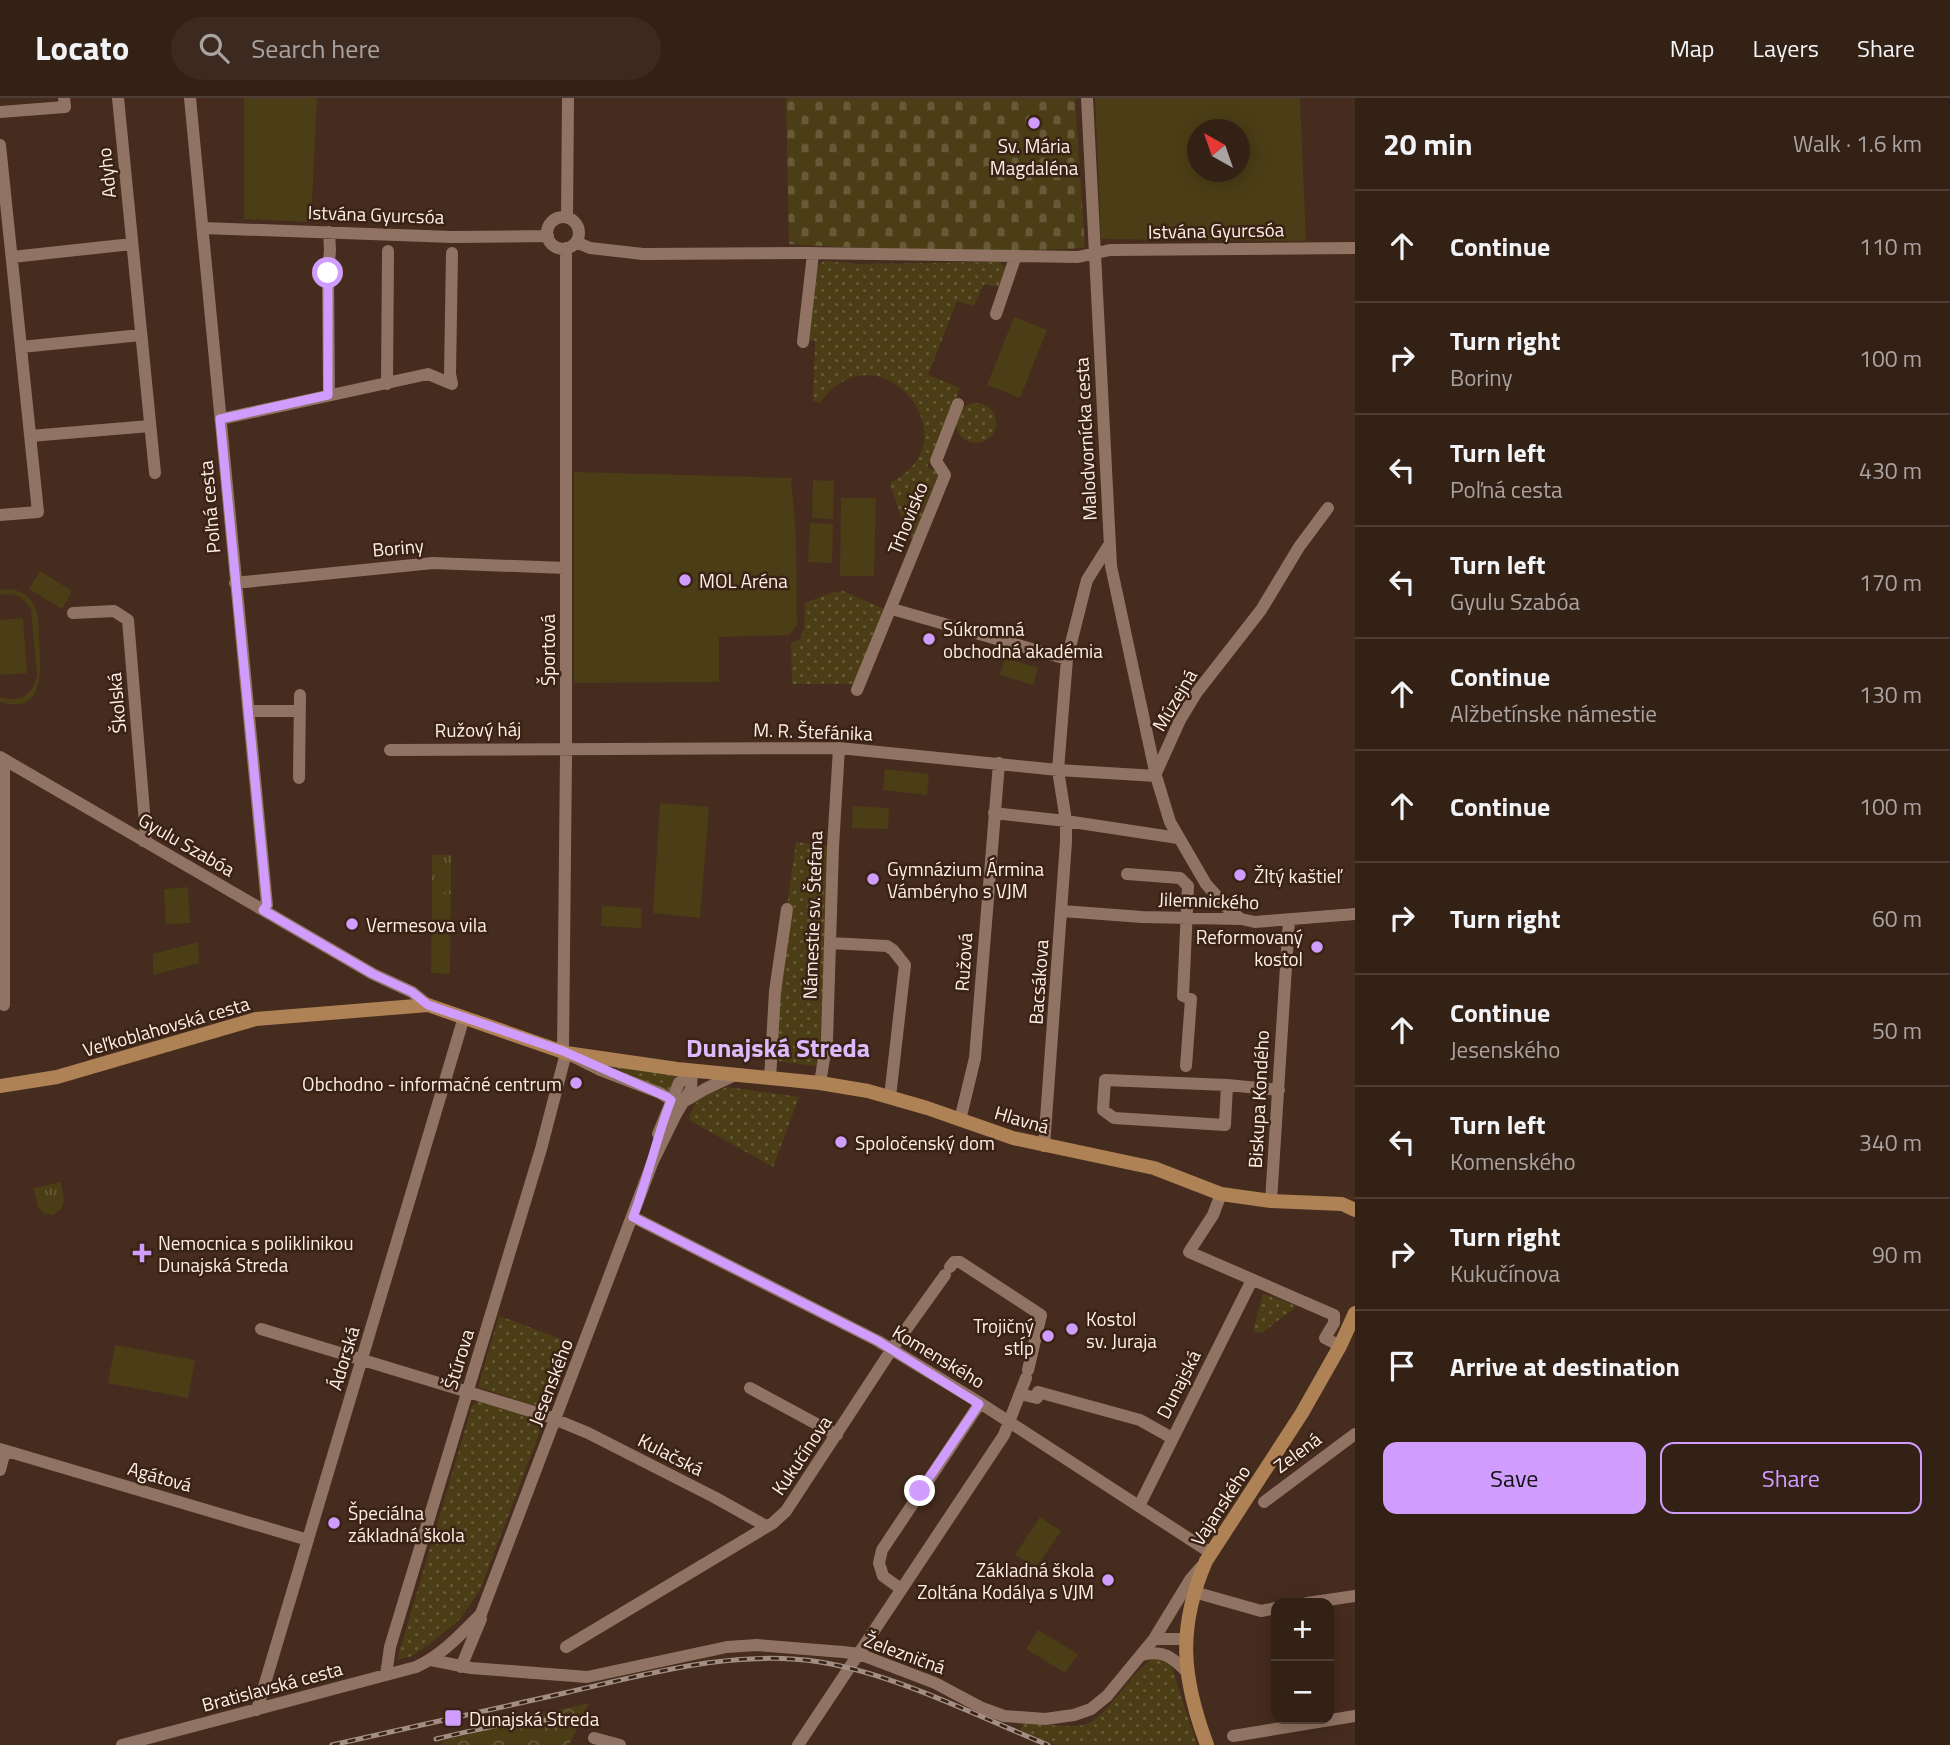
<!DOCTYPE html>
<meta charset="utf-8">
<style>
body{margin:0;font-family:"Titillium Web",sans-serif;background:#3c291f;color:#f1f3f6}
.controls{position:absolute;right:21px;bottom:21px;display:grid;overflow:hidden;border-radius:14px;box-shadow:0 4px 18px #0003}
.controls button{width:63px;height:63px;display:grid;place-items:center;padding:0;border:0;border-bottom:2px solid #4e3e35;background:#342116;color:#f1f3f6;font:35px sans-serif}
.compass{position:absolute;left:1187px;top:21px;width:63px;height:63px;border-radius:50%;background:#342116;box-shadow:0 4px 18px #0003;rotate:320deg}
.stop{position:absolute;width:21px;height:21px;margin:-16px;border:5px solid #d09dff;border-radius:50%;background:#fff}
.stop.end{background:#d09dff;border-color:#fff;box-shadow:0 2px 7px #0008}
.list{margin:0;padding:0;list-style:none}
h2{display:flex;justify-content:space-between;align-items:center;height:91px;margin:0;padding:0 28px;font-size:30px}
h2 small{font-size:23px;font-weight:400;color:#a9a3a1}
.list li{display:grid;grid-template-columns:46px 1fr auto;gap:21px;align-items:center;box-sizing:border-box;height:112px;padding:0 28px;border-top:2px solid #4e3e35}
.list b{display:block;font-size:26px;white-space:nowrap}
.list p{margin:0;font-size:23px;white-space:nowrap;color:#a9a3a1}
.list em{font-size:23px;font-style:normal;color:#a9a3a1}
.actions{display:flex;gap:14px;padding:21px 28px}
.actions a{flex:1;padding:16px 0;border:2px solid #d09dff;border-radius:14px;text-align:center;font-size:24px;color:#d09dff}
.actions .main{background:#d09dff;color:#111}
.icon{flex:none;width:38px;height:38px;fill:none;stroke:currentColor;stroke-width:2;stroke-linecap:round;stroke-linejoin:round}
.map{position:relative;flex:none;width:1355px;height:1647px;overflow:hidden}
header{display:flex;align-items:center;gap:42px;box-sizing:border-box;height:98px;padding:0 35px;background:#342116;border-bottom:2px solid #4e3e35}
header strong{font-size:33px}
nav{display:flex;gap:38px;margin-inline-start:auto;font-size:24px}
.search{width:490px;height:63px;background:#3c291f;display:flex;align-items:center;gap:18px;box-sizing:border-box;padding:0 24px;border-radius:38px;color:#a9a3a1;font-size:26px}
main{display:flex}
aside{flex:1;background:#342116}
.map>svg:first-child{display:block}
.grass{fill:url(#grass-tufts)}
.forest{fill:url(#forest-crowns)}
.cemetery{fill:url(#cemetery-stones)}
.park{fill:url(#park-dots)}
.garden{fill:#4b3e16;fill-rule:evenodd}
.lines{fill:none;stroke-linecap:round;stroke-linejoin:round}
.minor{stroke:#917363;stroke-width:12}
.major{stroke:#ae8255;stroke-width:14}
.rail-casing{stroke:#a28e84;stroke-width:5}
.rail{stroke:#3a2214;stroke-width:2.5;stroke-dasharray:8;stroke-linecap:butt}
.route{stroke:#d09dff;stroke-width:9}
.poi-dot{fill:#d09dff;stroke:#3a2214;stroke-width:2.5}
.labels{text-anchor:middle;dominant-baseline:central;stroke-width:5;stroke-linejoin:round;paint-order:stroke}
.poi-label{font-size:19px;fill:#fdefe8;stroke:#3a2214;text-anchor:start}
.street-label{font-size:19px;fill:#fdefe8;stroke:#3a2214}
.district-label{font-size:26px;font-weight:bold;fill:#dcbafe;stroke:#3a2214}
</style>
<header>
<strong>Locato</strong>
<div class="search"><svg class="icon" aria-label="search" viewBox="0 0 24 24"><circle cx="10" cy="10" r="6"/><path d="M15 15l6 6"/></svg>Search here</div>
<nav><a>Map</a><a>Layers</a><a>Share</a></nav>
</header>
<main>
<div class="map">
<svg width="1355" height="1647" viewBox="0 0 1355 1647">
<defs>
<pattern id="grass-tufts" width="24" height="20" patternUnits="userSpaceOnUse" patternTransform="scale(1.75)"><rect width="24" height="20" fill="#4b3e16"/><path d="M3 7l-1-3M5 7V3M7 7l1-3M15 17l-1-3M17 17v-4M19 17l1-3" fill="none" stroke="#665a38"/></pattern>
<pattern id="forest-crowns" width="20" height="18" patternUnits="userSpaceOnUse" patternTransform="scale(1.75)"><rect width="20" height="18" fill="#4b3e16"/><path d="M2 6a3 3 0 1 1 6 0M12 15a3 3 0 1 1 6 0" fill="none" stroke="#665a38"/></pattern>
<pattern id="cemetery-stones" width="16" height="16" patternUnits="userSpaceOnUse" patternTransform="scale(1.75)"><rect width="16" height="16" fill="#4b3e16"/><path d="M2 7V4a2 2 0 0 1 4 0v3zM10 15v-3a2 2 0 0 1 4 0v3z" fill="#665a38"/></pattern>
<pattern id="park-dots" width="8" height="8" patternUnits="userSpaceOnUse" patternTransform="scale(1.75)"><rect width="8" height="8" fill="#4b3e16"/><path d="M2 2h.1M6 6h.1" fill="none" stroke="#665a38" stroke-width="1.8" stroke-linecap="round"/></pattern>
</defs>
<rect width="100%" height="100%" fill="#452c1e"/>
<path class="grass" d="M432,757H451V796H432Z
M61,1084L64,1102L62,1110L53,1117L44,1115L38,1109L34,1090Z"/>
<path class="forest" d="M589,1605L569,1647H441L443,1643L536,1617Z"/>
<path class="cemetery" d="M786,0H1075L1085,150C987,155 887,152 789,146Z"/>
<path class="park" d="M824,163L858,166L1000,164L1006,171L999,189L984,186L974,208L957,203L928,277L960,290L927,369L936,373L938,378L933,391L912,383L903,405L923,414L913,442L907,438L890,385C977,342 878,224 820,305L813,303L815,243L807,242L818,167Z
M956 325a20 20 0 1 1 40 0a20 20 0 1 1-40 0Z
M843,493L884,511L857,580L853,586H792L791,545L799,542L804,532L805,505L833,494Z
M796,744L833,749L823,969L771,962L775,893Z
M616,965L677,977L669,994L613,974Z
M728,989L799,999L773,1069L689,1022C693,999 707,996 728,989Z
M1263,1195L1297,1208L1262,1235L1253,1233Z
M499,1218L574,1246L548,1312L478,1289Z
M479,1303L544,1323L480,1492L460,1521L431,1545L412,1558L397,1562L472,1308Z
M1154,1560L1163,1561L1171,1566L1197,1647H1056L1020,1633L1023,1625C1040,1625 1067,1630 1083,1627C1107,1622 1130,1573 1154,1560Z"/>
<path class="garden" d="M244,0H317L311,124L244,121Z
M1095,0H1300L1306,143L1101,141ZM1198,32H1240V74H1198Z
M1014,219L1047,232L1020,300L987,287Z
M574,374L791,380L796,437L797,527L790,537L719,539V584L574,585Z
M813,382L834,383L833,421L812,420Z
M912,383L932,392L923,413L903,405Z
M841,400H876L874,478H840Z
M810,425L833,426L832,465L808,464Z
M40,473L72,493L62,511L29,491Z
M11,491C20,493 28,497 33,505C40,516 38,530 39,542C41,570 46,618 0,604V599C19,605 34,597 37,577L31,512C25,499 14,494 0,497V492Z
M23,520L27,575L0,577V522Z
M1005,560L1038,570L1033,587L1000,577Z
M885,671L929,676L927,697L883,692Z
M660,705L709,709L700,820L653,815Z
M853,708L889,710L888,731L852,730Z
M188,789L190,825L166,826L164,791Z
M432,796H451L450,876L431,875Z
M602,808L642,810L641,830L601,828Z
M198,844L199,865L153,877V856Z
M115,1247L195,1262L188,1300L108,1285Z
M1040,1419L1061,1433L1036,1470L1015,1457Z
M1038,1532L1078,1556L1065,1575L1026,1551Z"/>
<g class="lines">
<path class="minor" d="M118,0L155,375
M190,0L267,807L263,812
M1087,0L1111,468L1156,678L1170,724L1206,786L1231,814L1241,821
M0,14L65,9L64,0
M0,47L38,414L0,417
M567,119L568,0
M547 135a16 16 0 1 1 32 0a16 16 0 1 1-32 0Z
M203,130L452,139L548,138
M576,144L590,150L643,156L804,155L1078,159L1110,152L1355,150
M452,155L450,276L452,286
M12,159L132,146
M996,216L1015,160
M803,244L813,156
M21,249L141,237
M387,286L388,153
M329,297L328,175L330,152L329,134
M221,321L428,276L452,286
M30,338L150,328
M235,485L433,465L566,470
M892,511L1067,561
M73,515L114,513L128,522L146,737L143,743
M857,592L945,377L936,363L958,306
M249,613H300
M390,652L839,650L1058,672L1156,678
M0,659L373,876L412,894L428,907
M1156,675L1180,622L1197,594L1261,512L1299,449L1328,410
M299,680L300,597
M994,715L1066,723L1178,740
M1127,776L1180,780L1188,788L1183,898L1191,901L1186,968
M1062,813L1142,819L1241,821L1255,824L1355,816
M831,845L887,848L893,852L905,867L890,999
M4,907V671L7,664
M563,953L566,658V150
M770,981L775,893L787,811
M820,985L827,942L833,749L839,650
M1227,987L1225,1027L1114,1020L1103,1012L1105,982L1227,987L1279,992
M687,1002L705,991L735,977
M960,1022L975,960L999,665
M658,1036L679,985L692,973
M1044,1048L1066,744V723L1058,672L1067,561L1087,482L1109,447
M1221,1096L1213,1117L1189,1154L1334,1217V1225L1325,1240L1340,1248
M1271,1103L1289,822
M633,1119L878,1243L980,1305L1211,1455
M950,1169L954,1164H960L1041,1217L1028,1272
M261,1231L547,1318L588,1335L714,1399L766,1428
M750,1290L837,1337
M1020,1296L1037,1300L1038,1294L1140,1322L1172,1340
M0,1351L308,1442
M0,1372L5,1353
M1264,1404L1355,1336
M1139,1408L1252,1182
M901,1491L883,1478L879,1465L882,1452L980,1305
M1194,1494L1261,1513L1276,1510
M1307,1505L1355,1498
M1154,1541H1185
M566,1549L773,1425L786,1413L892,1251L945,1177
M1142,1557C1163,1552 1171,1558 1186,1573
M431,1562L471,1570L587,1579L727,1549L757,1547L843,1554L859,1556L935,1585L982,1610L1004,1618L1045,1621L1074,1617L1091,1611L1107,1598L1154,1541L1190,1482L1201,1469
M461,1569L481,1521
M386,1577L390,1549L541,1051L566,955L600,972L660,995L671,1002
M257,1612L464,919
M1233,1638L1355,1618
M594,1640L620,1647
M122,1647L416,1569C442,1557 461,1536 481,1516L653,1063L675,1018L691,991L692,973
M798,1647L1004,1337L1026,1280"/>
<path class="major" d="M0,988L57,979L256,921L428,907L566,955L677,971L820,985L868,993L927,1010L1013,1040L1154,1070L1221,1096L1271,1103L1342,1106L1355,1112
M1207,1647C1182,1580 1177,1530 1206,1463L1302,1315L1340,1248L1355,1215"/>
<g class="rail-casing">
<path id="rail" d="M436,1641C482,1630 524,1620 571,1622
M332,1647C411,1629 490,1612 569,1594C652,1575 735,1551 820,1564C895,1576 977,1618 1048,1647"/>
</g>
<use href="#rail" class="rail"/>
</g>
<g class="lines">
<path class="route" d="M328,175V297L220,321L267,807L263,812L373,876L412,894L428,907L563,953L667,999L671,1002C656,1041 648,1080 633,1119L878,1243L979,1306L920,1393"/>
</g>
<g class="poi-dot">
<circle cx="1034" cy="25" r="7"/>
<circle cx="685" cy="482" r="7"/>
<circle cx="929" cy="541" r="7"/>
<circle cx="1240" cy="777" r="7"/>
<circle cx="873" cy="781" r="7"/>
<circle cx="352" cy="826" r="7"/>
<circle cx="1317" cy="849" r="7"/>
<circle cx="576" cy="985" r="7"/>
<circle cx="841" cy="1044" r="7"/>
<path d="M138.5 1144.5h7v7h7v7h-7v7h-7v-7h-7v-7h7z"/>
<circle cx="1072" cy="1231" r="7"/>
<circle cx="1048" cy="1238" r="7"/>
<circle cx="334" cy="1425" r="7"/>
<circle cx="1108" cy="1482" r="7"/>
<rect x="444" y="1611" width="18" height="18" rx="3.5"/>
</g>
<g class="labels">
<g class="poi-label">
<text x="1034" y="47" text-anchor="middle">Sv. Mária<tspan x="1034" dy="22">Magdaléna</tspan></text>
<text x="699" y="482">MOL Aréna</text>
<text x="943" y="530">Súkromná<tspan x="943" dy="22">obchodná akadémia</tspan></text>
<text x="887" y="770">Gymnázium Ármina<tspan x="887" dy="22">Vámbéryho s VJM</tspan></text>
<text x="1254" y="777">Žltý kaštieľ</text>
<text x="366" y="826">Vermesova vila</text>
<text x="1303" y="838" text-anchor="end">Reformovaný<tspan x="1303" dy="22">kostol</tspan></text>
<text x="562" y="985" text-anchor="end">Obchodno - informačné centrum</text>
<text x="855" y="1044">Spoločenský dom</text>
<text x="158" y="1144">Nemocnica s poliklinikou<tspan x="158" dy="22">Dunajská Streda</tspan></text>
<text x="1086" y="1220">Kostol<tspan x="1086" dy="22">sv. Juraja</tspan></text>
<text x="1034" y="1227" text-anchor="end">Trojičný<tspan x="1034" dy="22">stĺp</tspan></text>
<text x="348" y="1414">Špeciálna<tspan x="348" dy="22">základná škola</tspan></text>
<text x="1094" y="1471" text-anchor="end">Základná škola<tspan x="1094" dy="22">Zoltána Kodálya s VJM</tspan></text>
<text x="469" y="1620">Dunajská Streda</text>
</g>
<g class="street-label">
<text transform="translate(106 75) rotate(-96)">Adyho</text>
<text transform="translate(376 116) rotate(2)">Istvána Gyurcsóa</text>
<text transform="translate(1216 132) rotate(-1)">Istvána Gyurcsóa</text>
<text transform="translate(1085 341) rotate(-93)">Malodvornícka cesta</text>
<text transform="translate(209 409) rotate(-95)">Poľná cesta</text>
<text transform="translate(907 420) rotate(-68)">Trhovisko</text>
<text transform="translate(398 449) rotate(-5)">Boriny</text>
<text transform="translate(547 552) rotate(-90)">Športová</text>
<text transform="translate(1174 602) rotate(-59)">Múzejná</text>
<text transform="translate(116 605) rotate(-95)">Školská</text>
<text transform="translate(478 631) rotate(-1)">Ružový háj</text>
<text transform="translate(813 633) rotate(2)">M. R. Štefánika</text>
<text transform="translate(187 746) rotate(30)">Gyulu Szabóa</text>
<text transform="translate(1209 802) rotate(2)">Jilemnického</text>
<text transform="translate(812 817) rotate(-88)">Námestie sv. Štefana</text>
<text transform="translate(963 864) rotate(-86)">Ružová</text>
<text transform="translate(1038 884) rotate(-86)">Bacsákova</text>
<text transform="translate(166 928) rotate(-16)">Veľkoblahovská cesta</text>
<text transform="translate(1258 1001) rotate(-87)">Biskupa Kondého</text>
<text transform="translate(1022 1021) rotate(16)">Hlavná</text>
<text transform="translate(939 1258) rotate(31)">Komenského</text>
<text transform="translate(343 1260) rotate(-73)">Ádorská</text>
<text transform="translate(458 1261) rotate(-73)">Štúrova</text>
<text transform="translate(550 1284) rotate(-69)">Jesenského</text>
<text transform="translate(1178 1286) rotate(-63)">Dunajská</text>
<text transform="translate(1297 1354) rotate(-37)">Zelená</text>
<text transform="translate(671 1356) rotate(27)">Kulačská</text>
<text transform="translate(801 1357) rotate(-56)">Kukučínova</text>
<text transform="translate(160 1378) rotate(16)">Agátová</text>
<text transform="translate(1220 1407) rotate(-57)">Vajanského</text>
<text transform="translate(905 1555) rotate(20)">Železničná</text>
<text transform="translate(272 1588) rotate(-15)">Bratislavská cesta</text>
</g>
<g class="district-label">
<text x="778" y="949">Dunajská Streda</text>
</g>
</g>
</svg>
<div class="controls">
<button>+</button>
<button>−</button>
</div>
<svg class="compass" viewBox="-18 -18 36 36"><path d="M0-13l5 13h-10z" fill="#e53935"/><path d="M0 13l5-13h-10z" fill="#a9a3a1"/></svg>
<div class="stop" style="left:328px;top:175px"></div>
<div class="stop end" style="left:920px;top:1393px"></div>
</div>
<aside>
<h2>20 min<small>Walk · 1.6 km</small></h2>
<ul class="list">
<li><svg class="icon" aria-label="ahead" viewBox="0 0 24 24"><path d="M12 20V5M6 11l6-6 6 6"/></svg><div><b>Continue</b></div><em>110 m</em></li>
<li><svg class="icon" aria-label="right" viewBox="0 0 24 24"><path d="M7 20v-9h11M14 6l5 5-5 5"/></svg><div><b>Turn right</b><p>Boriny</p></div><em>100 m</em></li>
<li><svg class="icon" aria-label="left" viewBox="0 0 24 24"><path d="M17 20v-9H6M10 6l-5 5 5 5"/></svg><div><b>Turn left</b><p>Poľná cesta</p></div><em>430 m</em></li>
<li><svg class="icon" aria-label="left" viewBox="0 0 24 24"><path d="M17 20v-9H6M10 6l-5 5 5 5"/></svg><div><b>Turn left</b><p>Gyulu Szabóa</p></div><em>170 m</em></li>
<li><svg class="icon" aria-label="ahead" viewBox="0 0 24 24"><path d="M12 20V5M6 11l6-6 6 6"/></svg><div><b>Continue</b><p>Alžbetínske námestie</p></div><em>130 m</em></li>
<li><svg class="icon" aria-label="ahead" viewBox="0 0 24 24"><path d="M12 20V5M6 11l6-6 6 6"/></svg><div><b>Continue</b></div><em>100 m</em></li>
<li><svg class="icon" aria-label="right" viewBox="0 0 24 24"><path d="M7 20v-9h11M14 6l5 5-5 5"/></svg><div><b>Turn right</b></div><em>60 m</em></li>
<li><svg class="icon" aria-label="ahead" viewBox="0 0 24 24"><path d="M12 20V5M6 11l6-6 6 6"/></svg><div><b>Continue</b><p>Jesenského</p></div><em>50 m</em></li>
<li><svg class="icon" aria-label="left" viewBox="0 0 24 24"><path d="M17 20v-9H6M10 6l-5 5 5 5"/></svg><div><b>Turn left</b><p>Komenského</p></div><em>340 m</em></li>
<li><svg class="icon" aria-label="right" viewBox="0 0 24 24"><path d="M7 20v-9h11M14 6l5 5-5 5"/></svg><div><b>Turn right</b><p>Kukučínova</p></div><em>90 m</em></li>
<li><svg class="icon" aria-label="arrive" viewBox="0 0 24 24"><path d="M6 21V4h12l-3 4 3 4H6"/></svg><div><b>Arrive at destination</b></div></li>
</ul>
<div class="actions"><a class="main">Save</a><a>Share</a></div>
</aside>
</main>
